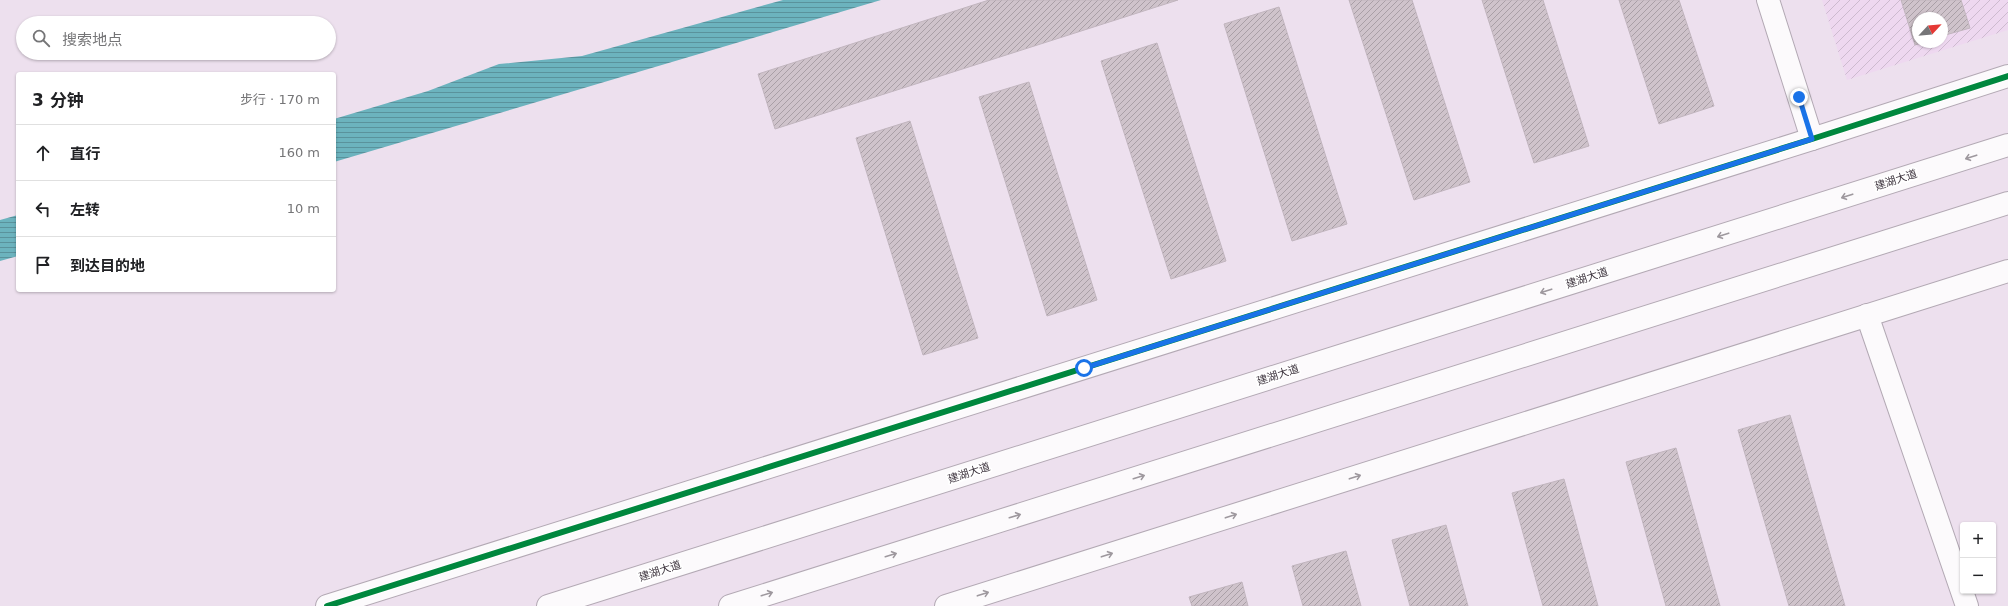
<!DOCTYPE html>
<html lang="zh">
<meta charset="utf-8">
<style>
body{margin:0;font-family:"DejaVu Sans","Noto Sans SC",sans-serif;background:#f6f6f6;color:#202124}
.controls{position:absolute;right:12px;bottom:12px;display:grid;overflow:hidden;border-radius:4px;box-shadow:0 1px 3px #0004}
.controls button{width:36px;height:36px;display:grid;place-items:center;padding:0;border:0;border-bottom:1px solid #e0e0e0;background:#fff;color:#202124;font:20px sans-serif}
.compass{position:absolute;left:1912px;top:12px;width:36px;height:36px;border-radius:50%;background:#fff;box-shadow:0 1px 3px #0004;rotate:64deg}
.stop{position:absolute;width:12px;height:12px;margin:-9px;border:3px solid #1a73e8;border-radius:50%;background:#fff}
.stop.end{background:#1a73e8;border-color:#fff;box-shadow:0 1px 4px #0008}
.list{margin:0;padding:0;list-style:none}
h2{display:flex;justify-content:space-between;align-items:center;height:52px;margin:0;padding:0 16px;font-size:17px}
h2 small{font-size:13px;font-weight:400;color:#757577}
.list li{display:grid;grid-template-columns:26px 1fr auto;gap:12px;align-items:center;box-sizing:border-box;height:56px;padding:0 16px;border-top:1px solid #e0e0e0}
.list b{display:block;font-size:15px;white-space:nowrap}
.list em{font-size:13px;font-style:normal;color:#757577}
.icon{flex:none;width:22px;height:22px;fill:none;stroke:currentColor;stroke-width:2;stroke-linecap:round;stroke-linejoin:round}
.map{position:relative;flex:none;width:2008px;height:606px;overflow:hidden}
.search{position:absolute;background:#fff;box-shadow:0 1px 3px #0004;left:16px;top:16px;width:320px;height:44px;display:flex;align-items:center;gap:10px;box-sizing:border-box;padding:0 14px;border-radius:22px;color:#757577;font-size:15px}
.panel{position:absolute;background:#fff;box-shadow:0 1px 3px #0004;left:16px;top:72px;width:320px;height:220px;border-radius:4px}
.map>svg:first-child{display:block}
.industrial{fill:url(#industrial-furrows);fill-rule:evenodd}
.water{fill:url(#water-rules)}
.building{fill:url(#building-hatch);stroke:#c1b5be}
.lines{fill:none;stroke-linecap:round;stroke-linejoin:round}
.minor-casing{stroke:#b3a9b4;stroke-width:24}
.tertiary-casing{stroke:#b3a9b4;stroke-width:24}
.primary-casing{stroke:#b3a9b4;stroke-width:24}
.minor{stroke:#fcfafc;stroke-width:22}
.tertiary{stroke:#fcfafc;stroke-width:22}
.primary{stroke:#fcfafc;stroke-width:22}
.cycleway-casing{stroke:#fff;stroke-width:8}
.cycleway{stroke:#00873e;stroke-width:6}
.oneway{stroke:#9e989e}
.route{stroke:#1a73e8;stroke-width:5}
.labels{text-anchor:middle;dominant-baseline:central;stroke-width:3.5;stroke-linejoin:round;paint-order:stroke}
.street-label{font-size:11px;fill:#403741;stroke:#fff}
</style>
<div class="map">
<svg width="2008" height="606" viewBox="0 0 2008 606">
<defs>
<pattern id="industrial-furrows" width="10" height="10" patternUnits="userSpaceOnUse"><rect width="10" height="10" fill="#eed8f0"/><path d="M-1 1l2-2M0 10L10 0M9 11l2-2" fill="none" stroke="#cdbacf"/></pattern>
<pattern id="water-rules" width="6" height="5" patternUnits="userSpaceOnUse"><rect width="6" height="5" fill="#6cb3be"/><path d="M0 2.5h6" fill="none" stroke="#5a929c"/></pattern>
<pattern id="building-hatch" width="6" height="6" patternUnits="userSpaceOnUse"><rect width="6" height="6" fill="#cfc3cb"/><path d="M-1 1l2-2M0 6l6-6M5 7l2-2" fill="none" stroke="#a99fa6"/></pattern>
</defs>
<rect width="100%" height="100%" fill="#ede0ee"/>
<path class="industrial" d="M1822,0H2008V30L1847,80ZM1918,18H1942V42H1918Z"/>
<path class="water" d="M783,0H881L334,162V119L428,91L499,64L582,56Z
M18,215V256L0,261V220Z"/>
<path class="building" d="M989,0H1178L775,129L758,74Z
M1349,0H1412L1470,182L1414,200Z
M1482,0H1543L1589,146L1534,163Z
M1619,0H1679L1714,106L1659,124Z
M1901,0H1961L1970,28L1942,36V18H1918V42H1924L1915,45Z
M1279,7L1347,224L1292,241L1224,24Z
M1157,43L1226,261L1171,279L1101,61Z
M1029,82L1097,300L1047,316L979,97Z
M910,121L978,338L923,355L856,138Z
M1790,415L1845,606H1789L1738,430Z
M1676,448L1720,606H1666L1626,462Z
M1564,479L1598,606H1543L1512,493Z
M1446,525L1468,606H1410L1392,540Z
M1346,551L1361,606H1303L1292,566Z
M1242,582L1248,606H1192L1189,597Z"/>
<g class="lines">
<g class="minor-casing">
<path id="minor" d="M327,606L1812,139L2008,76
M946,606L2008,271"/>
</g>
<g class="tertiary-casing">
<path id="tertiary" d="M1768,0L1812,139
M1867,315L1967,606"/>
</g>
<g class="primary-casing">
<path id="primary" d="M548,606L2008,145
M730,606L2008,203"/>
</g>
<use href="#minor" class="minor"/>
<use href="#tertiary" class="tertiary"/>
<use href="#primary" class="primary"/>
<g class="cycleway-casing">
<path id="cycleway" d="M327,606L1812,139L2008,76"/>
</g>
<use href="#cycleway" class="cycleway"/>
</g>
<defs><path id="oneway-shaft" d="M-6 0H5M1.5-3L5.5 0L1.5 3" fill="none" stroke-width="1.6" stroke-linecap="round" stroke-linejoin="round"/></defs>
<g class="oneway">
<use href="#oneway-shaft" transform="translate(1971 157) rotate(162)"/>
<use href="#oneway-shaft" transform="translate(1847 196) rotate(162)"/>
<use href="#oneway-shaft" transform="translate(1723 235) rotate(162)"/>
<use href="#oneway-shaft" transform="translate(1546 291) rotate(162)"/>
<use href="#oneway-shaft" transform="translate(1139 477) rotate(-17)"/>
<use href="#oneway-shaft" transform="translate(1355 477) rotate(-18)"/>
<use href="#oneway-shaft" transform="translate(1015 516) rotate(-17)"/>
<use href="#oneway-shaft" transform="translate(1231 516) rotate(-18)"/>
<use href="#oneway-shaft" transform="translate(891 555) rotate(-17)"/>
<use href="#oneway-shaft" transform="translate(1107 555) rotate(-18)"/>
<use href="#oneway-shaft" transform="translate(767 594) rotate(-17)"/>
<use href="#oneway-shaft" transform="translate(983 594) rotate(-18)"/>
</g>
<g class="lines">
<path class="route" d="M1084,368L1812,139L1799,97"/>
</g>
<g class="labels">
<g class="street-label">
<text transform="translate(1896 180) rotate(-18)">建湖大道</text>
<text transform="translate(1587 278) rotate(-18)">建湖大道</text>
<text transform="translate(1278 375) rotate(-18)">建湖大道</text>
<text transform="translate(969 473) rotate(-18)">建湖大道</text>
<text transform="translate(660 571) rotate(-18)">建湖大道</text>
</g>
</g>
</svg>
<div class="controls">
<button>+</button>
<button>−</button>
</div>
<svg class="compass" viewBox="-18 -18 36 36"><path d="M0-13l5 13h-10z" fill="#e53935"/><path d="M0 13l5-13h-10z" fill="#757577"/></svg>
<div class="stop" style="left:1084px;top:368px"></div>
<div class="stop end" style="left:1799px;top:97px"></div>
<div class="search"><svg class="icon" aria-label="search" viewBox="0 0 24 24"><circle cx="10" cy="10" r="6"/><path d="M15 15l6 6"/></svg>搜索地点</div>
<section class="panel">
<h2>3 分钟<small>步行 · 170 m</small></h2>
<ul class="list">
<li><svg class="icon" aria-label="ahead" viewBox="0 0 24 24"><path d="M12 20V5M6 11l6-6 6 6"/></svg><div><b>直行</b></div><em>160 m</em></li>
<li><svg class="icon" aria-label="left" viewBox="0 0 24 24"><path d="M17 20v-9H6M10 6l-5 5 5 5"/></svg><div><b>左转</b></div><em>10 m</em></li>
<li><svg class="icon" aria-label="arrive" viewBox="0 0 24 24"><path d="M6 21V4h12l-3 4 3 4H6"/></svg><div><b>到达目的地</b></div></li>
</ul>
</section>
</div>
